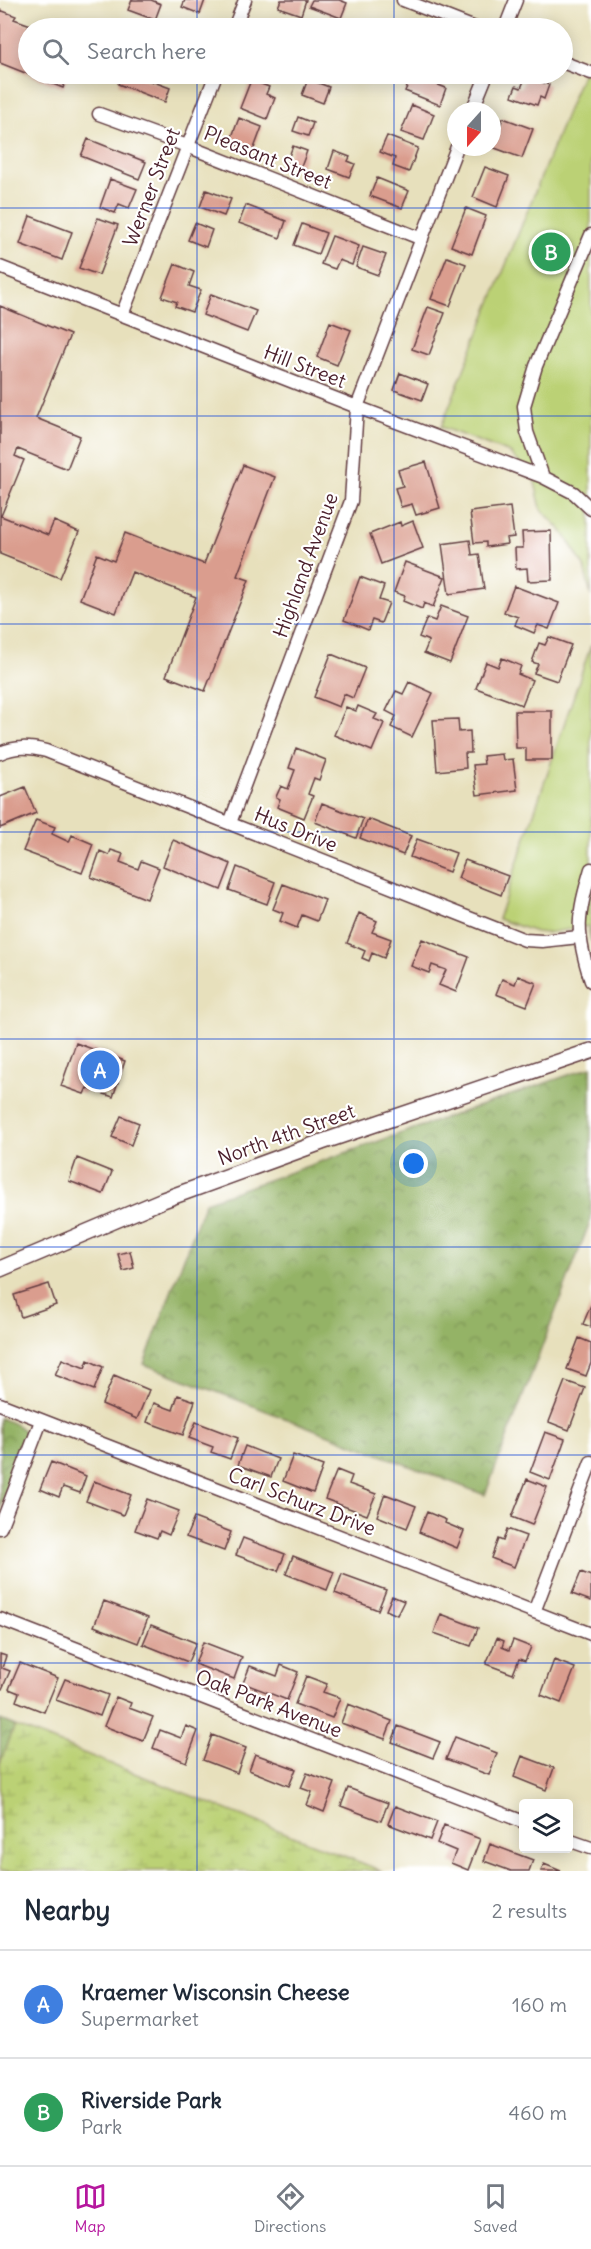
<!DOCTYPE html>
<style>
body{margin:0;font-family:Delius,sans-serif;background:#f6f6f7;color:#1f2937}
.controls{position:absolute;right:18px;bottom:18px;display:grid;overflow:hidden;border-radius:6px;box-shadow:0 3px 15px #0003}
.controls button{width:54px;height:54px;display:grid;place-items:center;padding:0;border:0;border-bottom:2px solid #e0e1e3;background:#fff;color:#1f2937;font:30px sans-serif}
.compass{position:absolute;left:447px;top:102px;width:54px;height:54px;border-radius:50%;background:#fff;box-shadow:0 3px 15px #0003;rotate:201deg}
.you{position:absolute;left:414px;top:1164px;width:21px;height:21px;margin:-15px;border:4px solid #fff;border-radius:50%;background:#1a73e8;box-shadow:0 0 0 9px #1a73e833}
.badge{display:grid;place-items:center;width:39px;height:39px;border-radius:50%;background:#b5179e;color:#fff;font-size:20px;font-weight:700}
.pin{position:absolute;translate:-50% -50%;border:3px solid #fff;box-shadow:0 2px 6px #0006}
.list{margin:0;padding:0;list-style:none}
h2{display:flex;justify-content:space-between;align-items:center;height:78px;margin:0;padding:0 24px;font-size:26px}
h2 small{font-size:20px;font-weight:400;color:#747a83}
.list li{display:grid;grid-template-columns:39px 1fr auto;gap:18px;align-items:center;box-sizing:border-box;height:108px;padding:0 24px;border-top:2px solid #e0e1e3}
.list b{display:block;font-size:22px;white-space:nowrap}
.list p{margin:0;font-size:20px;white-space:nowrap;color:#747a83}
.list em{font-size:20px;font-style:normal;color:#747a83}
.icon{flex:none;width:33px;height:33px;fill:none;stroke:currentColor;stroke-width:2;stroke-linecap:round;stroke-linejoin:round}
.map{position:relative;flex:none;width:591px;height:1871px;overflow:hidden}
.search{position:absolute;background:#fff;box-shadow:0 3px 15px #0003;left:18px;right:18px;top:18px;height:66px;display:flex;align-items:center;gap:15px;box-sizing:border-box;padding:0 21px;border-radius:33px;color:#747a83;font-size:22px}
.sheet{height:294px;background:#fff}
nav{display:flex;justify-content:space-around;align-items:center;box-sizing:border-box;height:84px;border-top:2px solid #e0e1e3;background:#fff;font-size:16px;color:#747a83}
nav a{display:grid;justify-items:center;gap:3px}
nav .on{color:#b5179e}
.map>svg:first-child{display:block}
.forest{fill:url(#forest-crowns);stroke:#6f6948;stroke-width:1.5}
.wetland{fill:url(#wetland-marsh);stroke:#827850;stroke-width:1.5}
.green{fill:#bbd175;stroke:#827850;stroke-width:1.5}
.building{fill:#da9d8e}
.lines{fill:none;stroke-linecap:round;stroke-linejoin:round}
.minor-casing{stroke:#623c41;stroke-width:15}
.tertiary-casing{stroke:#623c41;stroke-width:18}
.minor{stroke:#fff;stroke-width:12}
.tertiary{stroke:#fff;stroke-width:15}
.grid{fill:none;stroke:#1d4ed8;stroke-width:1.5;stroke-opacity:0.55}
.labels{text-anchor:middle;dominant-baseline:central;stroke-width:4.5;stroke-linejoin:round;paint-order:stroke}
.street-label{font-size:20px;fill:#4a1f2b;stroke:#fff}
</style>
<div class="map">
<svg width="591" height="1871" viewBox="0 0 591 1871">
<defs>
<pattern id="forest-crowns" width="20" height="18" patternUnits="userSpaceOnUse" patternTransform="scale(1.5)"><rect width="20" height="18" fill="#94b366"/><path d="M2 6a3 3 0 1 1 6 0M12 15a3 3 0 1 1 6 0" fill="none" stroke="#7b9154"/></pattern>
<pattern id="wetland-marsh" width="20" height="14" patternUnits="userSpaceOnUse" patternTransform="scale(1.5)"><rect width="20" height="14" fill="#bbd175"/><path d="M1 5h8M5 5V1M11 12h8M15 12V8" fill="none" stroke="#a2b365"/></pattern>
</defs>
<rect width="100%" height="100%" fill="#fff"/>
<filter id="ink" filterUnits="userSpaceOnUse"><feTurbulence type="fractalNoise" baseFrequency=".0167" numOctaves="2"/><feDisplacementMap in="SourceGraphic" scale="12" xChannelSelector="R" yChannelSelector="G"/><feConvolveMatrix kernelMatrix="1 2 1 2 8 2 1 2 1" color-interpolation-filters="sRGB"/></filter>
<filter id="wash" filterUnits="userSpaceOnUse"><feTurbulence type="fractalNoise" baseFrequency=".008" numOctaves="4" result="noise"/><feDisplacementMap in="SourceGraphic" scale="24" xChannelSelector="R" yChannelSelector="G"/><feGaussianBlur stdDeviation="1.35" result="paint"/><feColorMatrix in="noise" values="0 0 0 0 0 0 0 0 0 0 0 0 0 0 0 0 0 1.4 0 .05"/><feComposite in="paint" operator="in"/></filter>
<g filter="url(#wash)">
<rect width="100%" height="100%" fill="#e7e0bc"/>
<path class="forest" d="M591,1067V1219L485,1495L144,1364L205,1202Z
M0,1418C11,1423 27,1426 27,1440L0,1509Z
M0,1720L15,1726L0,1763Z"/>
<path class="wetland" d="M15,1726L382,1871H0V1763Z"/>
<path class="green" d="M591,66V596L584,566L562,531L541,509L534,478L510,453L441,427L581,77Z
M591,645V942L588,926L547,933L536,932L498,919Z"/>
<g id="blocks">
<path class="building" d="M132,0H151L161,4L155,20L128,10Z
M185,0H205L200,14L182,7Z
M281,0H306L301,15L278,7Z
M312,0H339L347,3L341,18L309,6Z
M0,10L16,16L14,19L39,28H28V74H69L63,88L0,63Z
M275,19L301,28H271Z
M122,74H132L170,88L165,102L118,84Z
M254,74H275L271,83L253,75Z
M413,74H422L421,78L446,88L440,105L405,91Z
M526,76L549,85L544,99L540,97L537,105L512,96L516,86L521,88Z
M308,79L329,87L323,103L302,95Z
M251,80L269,87L266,94L275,98L267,119L240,108Z
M412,105L434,114L424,140L401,132Z
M298,117L313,123L308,136L293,131Z
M239,118L262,127L253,151L230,142Z
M503,118L533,129L522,158L492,147Z
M387,136L418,148L409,172L393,166L395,158L380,152Z
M88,139L146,162L139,179L81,156Z
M293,146L307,151L301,167L287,161Z
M334,151L350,157L348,161L355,164L349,177L328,169Z
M485,167L509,176L497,207L473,197Z
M377,178L409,191L402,208L370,196Z
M110,179L137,189L129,208L119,204L115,213L100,207Z
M206,190L231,199L224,216L200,207Z
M246,205L286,221L280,238L239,223Z
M466,208L486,216L472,254L451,246Z
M30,216L72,232L62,260L20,244Z
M98,218L118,225L99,275L79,268Z
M195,223L212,230L206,247L188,240Z
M302,224L326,233L318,254L294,245Z
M332,236L359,246L352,265L339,260L335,269L321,264Z
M363,247L386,255L378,275L356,267Z
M447,257L466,264L450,306L431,299Z
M175,264L194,272L189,286L201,290L192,312L175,306L177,302L162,297Z
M211,294L256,311L247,332L203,315Z
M0,306L70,335L36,418L80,436L67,469L18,449L15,456L24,460L1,516L48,535L54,521L79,532L60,578L0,554Z
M428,307L445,313L429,355L412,349Z
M330,322L351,330L337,365L317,357Z
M400,373L428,384L422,400L394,390Z
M426,462L440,508L416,515L412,504L401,507L395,488L403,486L398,470Z
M243,465L275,477L237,576L249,580L205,691L166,676L196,597L132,572L116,613L80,599L97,554L114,561L125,533L204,564Z
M510,507L514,537L506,538L507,544L486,547V542L474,543L470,512Z
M413,521L423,548L381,564L370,534L400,522L401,526Z
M551,531L552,580L528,581L527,568L516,569L515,548H523L522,532Z
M470,540L472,555L479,554L484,589L449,594L442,544Z
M405,562L445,577L433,607L424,603L422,609L403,601L405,596L394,592Z
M360,577L384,586L379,600L389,603L381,623L372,620L368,630L344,620Z
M514,586L559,603L549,629L538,625L534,633L515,625L518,617L504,612Z
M441,606L468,616L450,663L424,653L429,641L419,637L427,618L435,621Z
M549,637L571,645L557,681L534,673L538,664L532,662L539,643L545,645Z
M331,654L365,668L353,698L344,694L339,707L314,697Z
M502,658L521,666L518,674L532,680L522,705L476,688L486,662L498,667Z
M409,682L433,693L412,737L391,727L396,716L386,711L396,691L403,694Z
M358,706L377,714L374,719L384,723L372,751L334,735L346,707L356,711Z
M515,711H552V760H526V748H516Z
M458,719L459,732L470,731L471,753H465L466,768L437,771L433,720Z
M296,748L326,760L319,780L314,778L308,794L313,796L304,818L277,807L280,799L276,797L281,786L288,789L295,770L289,768Z
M502,754L503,760L513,759L517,790L477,795L473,765L484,764L483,756Z
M25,787L36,813L0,828V797Z
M322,803L363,819L356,838L315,822Z
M368,819L411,836L403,855L360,838Z
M36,820L55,827L52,834L69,842L72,835L93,844L82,873L23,851Z
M417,839L456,853L449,872L410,857Z
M173,840L231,864L221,890L163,866Z
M111,850L123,854L120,862L138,869L141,861L159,868L147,899L91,877L100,851L109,855Z
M465,860L508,876L501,895L458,878Z
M237,867L275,882L267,904L229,890Z
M283,884L325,900L317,921L302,915L297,928L280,921L283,913L273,909Z
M359,913L377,921L372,932L391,939L384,958L372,953L369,961L362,958L365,951L347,943Z
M422,939L469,957L456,992L439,985L446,970L432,965L429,973L411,966Z
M518,976L536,983L527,1006L496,994L502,979L515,984Z
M76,1043L125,1061L113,1097L87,1088L84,1094L61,1086Z
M121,1116L139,1123L131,1145L112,1137Z
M77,1158L112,1172L103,1194L69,1181Z
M130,1251L134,1268L123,1271L118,1254Z
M49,1284L56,1305L21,1317L14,1295Z
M591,1305V1327L583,1324Z
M579,1338L591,1343V1363L586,1376L567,1369Z
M62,1359L85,1368L88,1360L103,1367L94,1390L55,1375Z
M114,1375L149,1390L137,1419L102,1404Z
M565,1381L585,1388L569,1430L549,1422Z
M178,1395L195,1401L183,1435L147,1422L154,1403L173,1410Z
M196,1422L238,1438L230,1459L211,1452L213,1447L189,1438Z
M545,1432L565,1439L550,1480L530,1472Z
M245,1446L278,1459L271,1477L238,1465Z
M293,1455L323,1466L313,1493L283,1481Z
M51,1462L86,1476L80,1493L63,1487L59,1497L40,1489Z
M337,1470L352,1476L349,1484L376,1494L367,1515L325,1499Z
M527,1479L547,1487L532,1525L512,1517Z
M94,1481L131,1495L123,1515L86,1501Z
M385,1494L416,1506L407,1528L377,1516Z
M147,1499L179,1511L169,1535L160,1531L157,1538L135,1530Z
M427,1512L446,1520L445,1523L464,1531L457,1548L419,1532Z
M194,1518L231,1532L224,1551L186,1537Z
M507,1529L526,1536L514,1567L491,1558L498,1539L503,1541Z
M243,1538L285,1554L278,1571L236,1555Z
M293,1556L334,1572L327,1590L286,1574Z
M581,1572L591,1576V1601L572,1594Z
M342,1574L386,1590L378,1610L335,1593Z
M392,1596L404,1601L397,1615L386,1610Z
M104,1601L148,1618L138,1643L94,1626Z
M441,1614L478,1628L471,1646L434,1633Z
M151,1625L196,1643L188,1662L143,1644Z
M497,1638L504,1641L502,1647L509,1650L513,1640L531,1647L525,1661L519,1659L513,1674L486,1664Z
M203,1642L242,1657L234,1679L195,1664Z
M0,1654L6,1656L2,1668L10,1671L2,1689H0Z
M554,1660L575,1668L561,1703L541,1695Z
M20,1663L58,1678L44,1712L16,1701L19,1693L9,1689Z
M281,1665L298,1672L287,1700L243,1683L250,1666L277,1676Z
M306,1676L327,1684L323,1692L340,1698L332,1718L295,1704Z
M65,1679L108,1695L100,1716L56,1700Z
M116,1697L131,1703L129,1708L153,1717L143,1741L104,1726Z
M348,1704L392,1721L385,1739L341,1723Z
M186,1726L198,1731L186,1762L153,1748L160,1730L181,1738Z
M398,1726L440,1742L433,1758L392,1742Z
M212,1735L246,1748L237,1773L203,1760Z
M455,1737L497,1753L489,1775L446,1759Z
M255,1754L296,1769L289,1786L249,1770Z
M522,1756L554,1768L546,1790L514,1777Z
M307,1773L335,1783L324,1812L307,1805L312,1792L301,1788Z
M348,1788L388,1803L381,1821L341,1806Z
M395,1806L437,1822L430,1840L388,1824Z
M444,1825L480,1839L468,1870L451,1863L456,1851L437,1843Z
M490,1844L533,1860L529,1871H511L484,1861Z
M544,1864L561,1871H541Z"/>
</g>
</g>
<g filter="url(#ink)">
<use href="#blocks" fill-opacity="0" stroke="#623c41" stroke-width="1.5"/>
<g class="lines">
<g class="minor-casing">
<path id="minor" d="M403,0L475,28
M234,28L245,0
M505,28L516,0
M562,62L591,73
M472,111L487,74
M99,114L187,146L422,239
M0,267L357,407L543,477L574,493L591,509
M122,315L216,74
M543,477L527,432L524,406L536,366L591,235
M0,753C16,746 30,747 46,751L525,940L542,941L579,937
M230,823L351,501L357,407L457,147
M591,869C577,917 575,932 591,981
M0,1404L591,1634
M0,1528L41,1421
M534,1612L591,1462
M0,1619L524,1822
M568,1840L591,1848"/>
</g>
<g class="tertiary-casing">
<path id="tertiary" d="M0,1269L163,1200L322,1142L591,1051"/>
</g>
<use href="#minor" class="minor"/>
<use href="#tertiary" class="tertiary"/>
</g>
</g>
<path class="grid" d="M197,0V28M394,0V28M197,74V1871M394,74V1871M0,208H591M0,416H591M0,624H591M0,832H591M0,1039H591M0,1247H591M0,1455H591M0,1663H591"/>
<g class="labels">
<g class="street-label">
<text transform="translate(268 157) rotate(22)">Pleasant Street</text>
<text transform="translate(151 187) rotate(-69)">Werner Street</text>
<text transform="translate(305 366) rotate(21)">Hill Street</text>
<text transform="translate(305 565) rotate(-70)">Highland Avenue</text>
<text transform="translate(296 829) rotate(22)">Hus Drive</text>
<text transform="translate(286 1134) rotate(-20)">North 4th Street</text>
<text transform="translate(302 1501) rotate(21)">Carl Schurz Drive</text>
<text transform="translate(269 1703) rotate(21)">Oak Park Avenue</text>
</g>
</g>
</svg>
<div class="controls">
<button><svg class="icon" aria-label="layers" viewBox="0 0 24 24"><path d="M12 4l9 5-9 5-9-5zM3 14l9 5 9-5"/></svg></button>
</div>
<svg class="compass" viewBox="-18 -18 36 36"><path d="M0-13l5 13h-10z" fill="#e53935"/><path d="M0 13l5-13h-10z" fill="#747a83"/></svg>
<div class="you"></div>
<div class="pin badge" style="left:100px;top:1070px;background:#3f7fe0">A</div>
<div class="pin badge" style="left:551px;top:252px;background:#2e9e5b">B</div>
<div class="search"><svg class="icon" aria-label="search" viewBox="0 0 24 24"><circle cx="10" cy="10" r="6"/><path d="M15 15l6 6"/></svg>Search here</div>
</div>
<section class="sheet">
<h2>Nearby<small>2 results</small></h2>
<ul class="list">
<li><span class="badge" style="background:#3f7fe0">A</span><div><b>Kraemer Wisconsin Cheese</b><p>Supermarket</p></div><em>160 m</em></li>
<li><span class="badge" style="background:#2e9e5b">B</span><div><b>Riverside Park</b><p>Park</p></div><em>460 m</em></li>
</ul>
</section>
<nav>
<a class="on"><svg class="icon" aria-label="map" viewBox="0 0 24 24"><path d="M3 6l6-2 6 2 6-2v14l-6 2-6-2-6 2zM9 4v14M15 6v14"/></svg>Map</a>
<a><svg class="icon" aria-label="directions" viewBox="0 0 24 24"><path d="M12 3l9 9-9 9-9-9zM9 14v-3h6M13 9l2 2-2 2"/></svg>Directions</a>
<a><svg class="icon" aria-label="saved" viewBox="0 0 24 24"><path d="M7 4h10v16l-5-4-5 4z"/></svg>Saved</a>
</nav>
